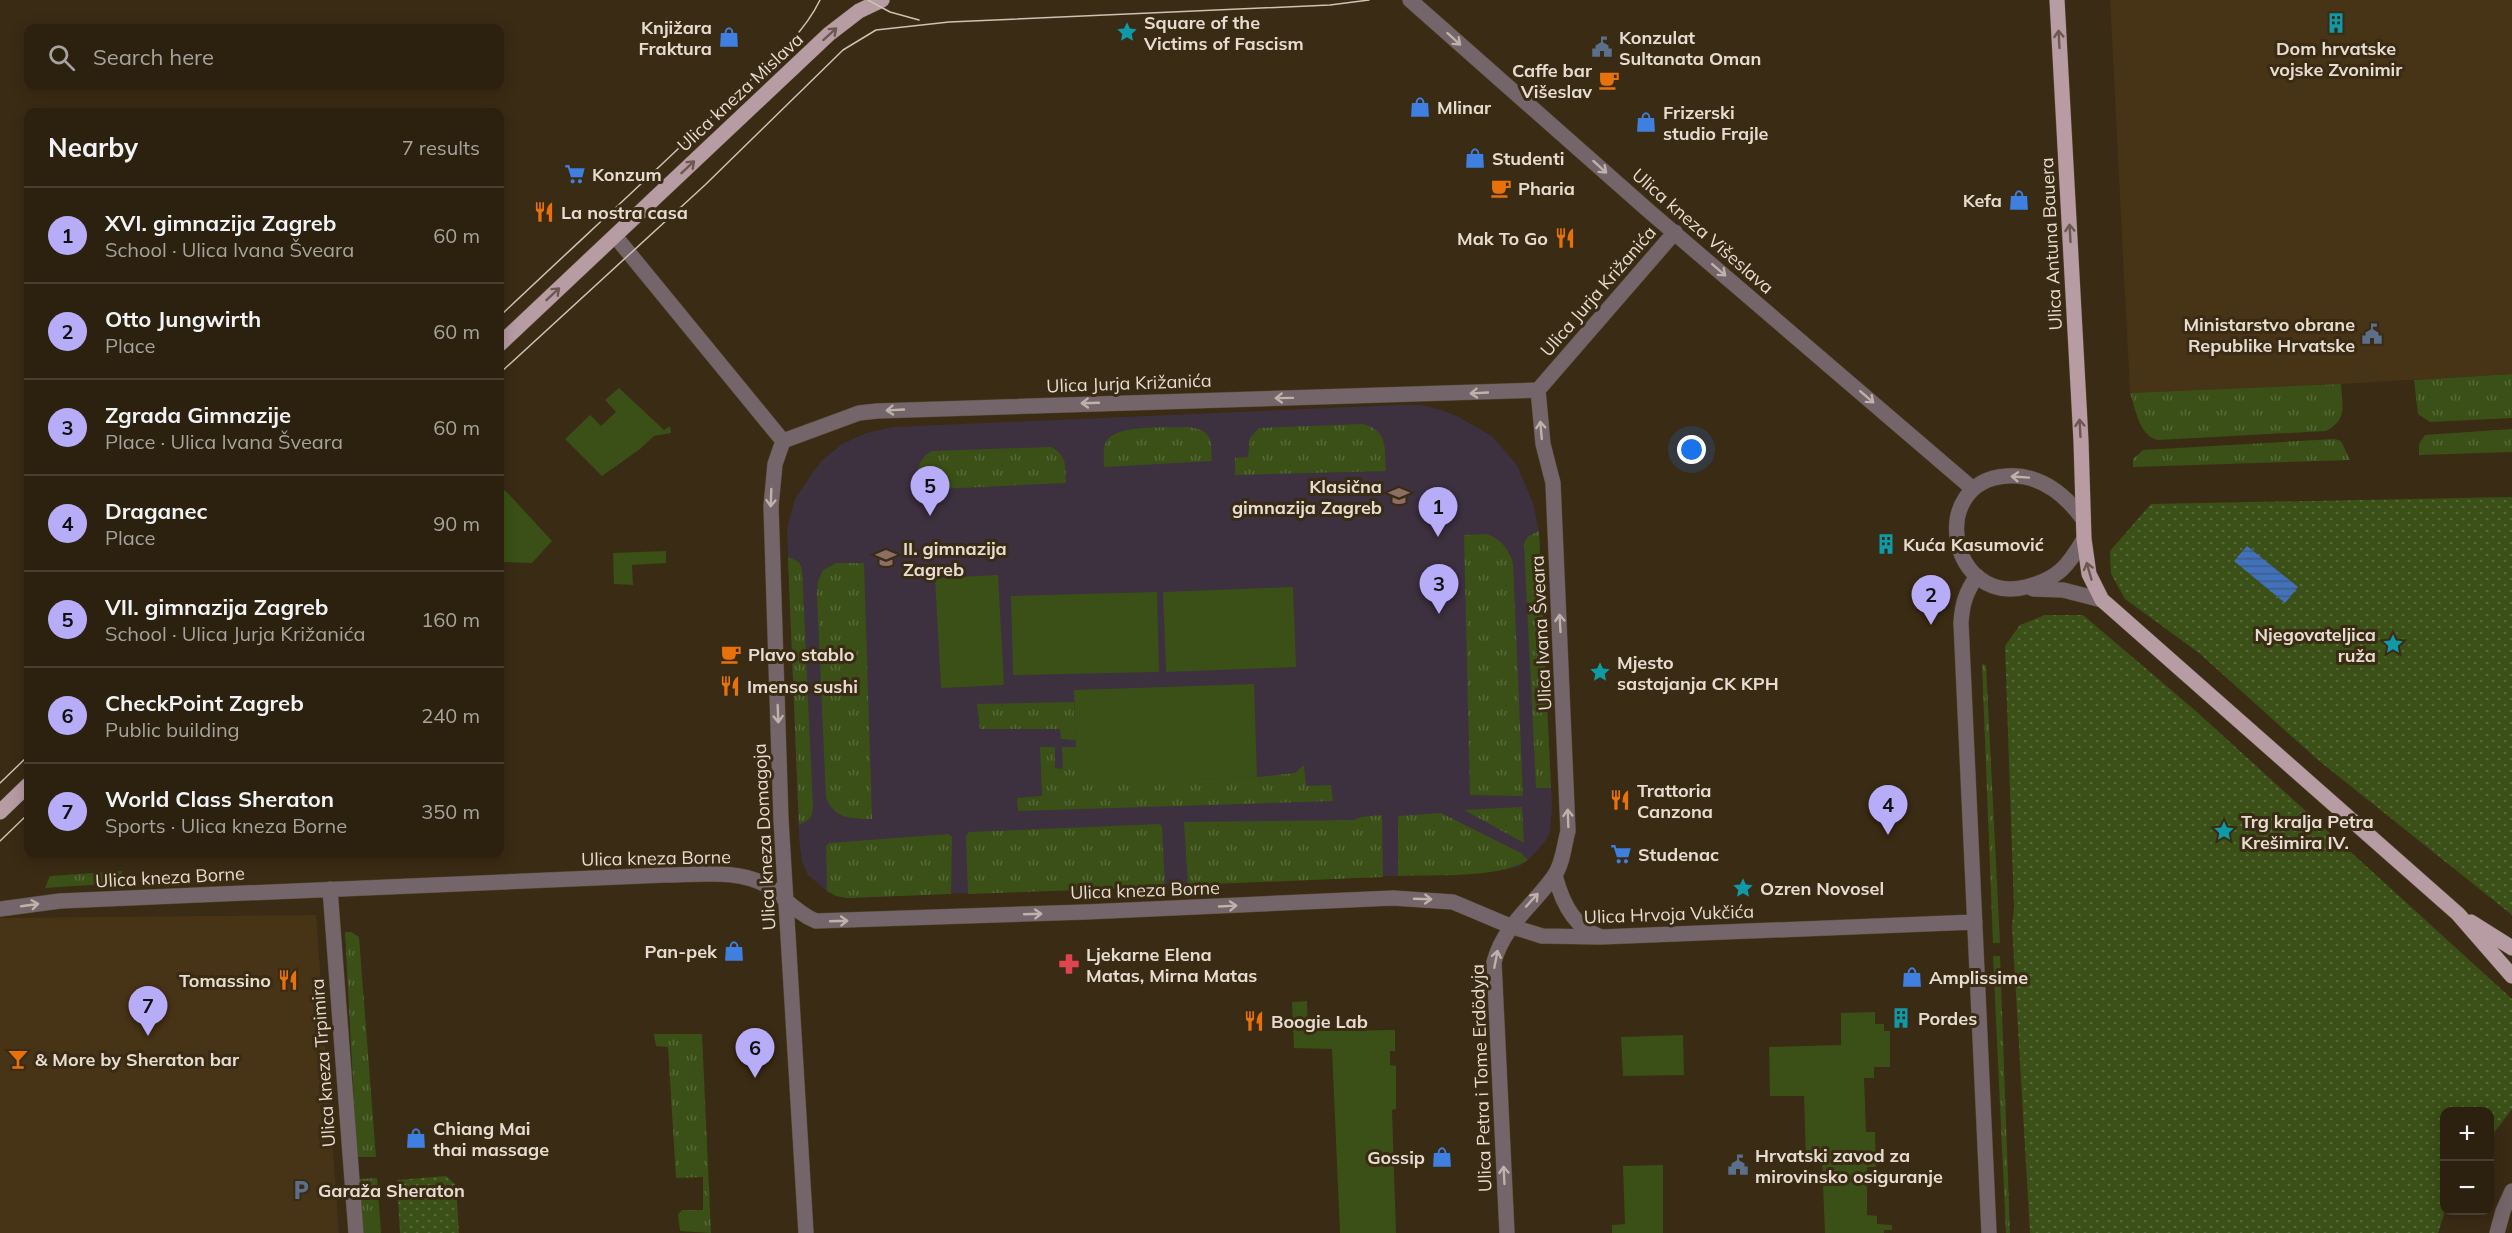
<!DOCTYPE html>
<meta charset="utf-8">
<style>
body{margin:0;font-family:Mulish,sans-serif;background:#382d1d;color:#f1f3f6}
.controls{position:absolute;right:18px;bottom:18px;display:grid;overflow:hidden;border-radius:12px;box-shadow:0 3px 15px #0003}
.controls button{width:54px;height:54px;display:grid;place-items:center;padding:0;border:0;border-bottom:2px solid #483e2f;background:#2c200f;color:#f1f3f6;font:30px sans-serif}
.you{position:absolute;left:1692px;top:450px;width:21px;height:21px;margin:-15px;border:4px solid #fff;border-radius:50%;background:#1a73e8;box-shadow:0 0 0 9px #1a73e833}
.badge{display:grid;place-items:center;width:39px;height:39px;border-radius:50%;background:#b6acf8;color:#111;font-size:20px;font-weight:700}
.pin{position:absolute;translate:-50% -50px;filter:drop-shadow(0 2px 3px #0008)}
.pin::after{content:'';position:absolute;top:32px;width:21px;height:18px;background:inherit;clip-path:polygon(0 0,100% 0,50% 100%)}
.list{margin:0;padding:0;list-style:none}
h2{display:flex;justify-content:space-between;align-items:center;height:78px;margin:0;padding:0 24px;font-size:26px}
h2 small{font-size:20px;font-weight:400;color:#a6a39e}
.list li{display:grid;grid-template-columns:39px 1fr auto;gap:18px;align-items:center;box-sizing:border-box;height:96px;padding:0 24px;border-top:2px solid #483e2f}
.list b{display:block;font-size:22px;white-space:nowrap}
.list p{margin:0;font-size:20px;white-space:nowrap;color:#a6a39e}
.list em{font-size:20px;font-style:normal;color:#a6a39e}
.icon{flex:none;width:33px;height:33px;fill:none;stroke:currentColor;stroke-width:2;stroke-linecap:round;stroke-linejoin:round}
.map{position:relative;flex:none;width:2512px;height:1233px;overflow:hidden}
.search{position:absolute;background:#2c200f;box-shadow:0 3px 15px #0003;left:24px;top:24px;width:480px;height:66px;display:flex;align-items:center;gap:15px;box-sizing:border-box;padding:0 21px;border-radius:12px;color:#a6a39e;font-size:22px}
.panel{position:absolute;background:#2c200f;box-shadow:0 3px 15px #0003;left:24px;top:108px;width:480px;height:750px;border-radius:12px}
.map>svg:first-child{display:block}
.built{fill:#473316}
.education{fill:#3d303f}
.grass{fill:url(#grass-tufts)}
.park{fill:url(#park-dots)}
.garden{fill:#3a5017}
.water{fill:url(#water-rules)}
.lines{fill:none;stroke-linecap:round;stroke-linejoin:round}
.minor-casing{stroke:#564732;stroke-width:16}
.major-casing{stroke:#564732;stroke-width:16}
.minor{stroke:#736569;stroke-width:15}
.major{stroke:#b89ca4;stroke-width:15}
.tram{stroke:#cdc2b4;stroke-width:1.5}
.oneway{stroke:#6c584e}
.oneway2{stroke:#beb2ab}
.labels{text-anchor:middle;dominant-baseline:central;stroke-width:6;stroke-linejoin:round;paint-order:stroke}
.poi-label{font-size:18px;font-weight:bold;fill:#e6dccf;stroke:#3a2b14;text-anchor:start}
.street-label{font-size:18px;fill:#e6dccf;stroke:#3a2b14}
</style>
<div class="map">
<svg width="2512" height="1233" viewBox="0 0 2512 1233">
<defs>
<pattern id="grass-tufts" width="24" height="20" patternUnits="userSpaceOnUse" patternTransform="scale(1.5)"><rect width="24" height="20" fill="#3a5017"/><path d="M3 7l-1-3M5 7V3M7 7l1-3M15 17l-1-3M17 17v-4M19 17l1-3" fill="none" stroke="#566938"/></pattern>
<pattern id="park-dots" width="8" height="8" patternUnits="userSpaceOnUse" patternTransform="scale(1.5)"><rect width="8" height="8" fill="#3a5017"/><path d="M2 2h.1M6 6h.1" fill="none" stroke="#566938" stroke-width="1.8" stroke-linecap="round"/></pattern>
<pattern id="water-rules" width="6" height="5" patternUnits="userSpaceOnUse" patternTransform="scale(1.5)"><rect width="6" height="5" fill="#4171bb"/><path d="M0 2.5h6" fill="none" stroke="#435c83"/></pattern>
</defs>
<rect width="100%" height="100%" fill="#3a2b14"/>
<path class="built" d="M2110,0H2512V374L2341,384L2130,393Z
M316,915L339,1233H0V918Z"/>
<path class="education" d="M1399,405H1420L1438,409L1457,416L1492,436L1517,465L1533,503L1539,531L1552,806L1550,832L1545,842L1528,860L1518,867L1492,872L847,898L836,896L827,891L808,875L802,862L799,838L787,528L795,499L809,478L821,461L842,444L866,433L894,427Z"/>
<path class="grass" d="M2512,374V418L2430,422L2418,414L2414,380Z
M2341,384C2342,406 2348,419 2326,431L2158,440C2139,436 2136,410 2130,393Z
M1363,424C1389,432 1384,447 1386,471L1235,475V458L1248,457L1250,438L1259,428Z
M1188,427C1213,430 1211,440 1212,461L1104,467C1104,459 1102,445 1108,439C1121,424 1169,428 1188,427Z
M2512,429V452L2419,455V444L2425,435Z
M2335,439L2341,441L2350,460L2133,467V459L2143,450Z
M1051,447C1068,456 1065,467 1066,483L917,490C917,475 916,459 932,451Z
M1539,531L1551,788H1536L1524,544L1527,537Z
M1486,534C1501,538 1509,550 1513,563L1523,796L1470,795L1464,535Z
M788,557L799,562L802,569L813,809C812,819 807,821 799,825Z
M836,563H864L872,819C852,819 835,819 826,798L817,595L818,581L823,570Z
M1982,664L1986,665L2000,943H1993Z
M1074,702L1076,740L1061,739L1060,729H980L977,704Z
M1040,747H1055V768L1063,769L1062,747H1076L1078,782L1257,777L1295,773L1304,765L1306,786L1331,785L1333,801L1018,811L1017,798L1042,796Z
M1522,807L1524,843L1464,810Z
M1441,813L1521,853L1528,860C1498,879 1435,874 1398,876V816Z
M1382,815L1383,877L1188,885L1184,822L1354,820L1361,817Z
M1160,824L1162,827L1165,887L968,894L966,836L969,832Z
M949,834L952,837L951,894L847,898L836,896L827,891L826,846L829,843Z
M122,871L120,883L45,888L50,876Z
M345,932H351L359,937L376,1157H357Z
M1993,956H2000L2010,1233H2006Z
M654,1034H702L711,1233L680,1231L678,1214L682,1210H703V1177L676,1178L668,1047L656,1046Z
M377,1178L381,1233H362L358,1179Z"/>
<path class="park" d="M2512,497V915L2318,760L2199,653L2125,599L2111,574L2110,551L2151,504Z
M2045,615H2083L2197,712L2512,999V1109L2490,1138V1112H2444L2445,1211L2438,1233H2030L2012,926L2014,908L2005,646L2020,625Z
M446,1176L456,1185L459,1233H400L397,1180Z"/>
<path class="garden" d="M619,388L664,430L670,426L671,433L654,436L640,449L602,476L565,439L590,415L601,426L616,412L605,400Z
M505,490L552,541L532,563L502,562L500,677V495Z
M666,551V563L632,565L633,585L614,584L613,553Z
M998,575L1004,685L941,688L935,578Z
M1293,587L1296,667L1166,672L1163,592Z
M1157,592L1159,672L1013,675L1011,596Z
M1254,684L1257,777L1077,783L1074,690Z
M1307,1001L1308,1031L1395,1030V1051H1390V1065L1396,1066V1109L1392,1110L1396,1233H1340L1332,1049L1294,1048L1292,1002Z
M1875,1012V1024H1884V1031H1890V1067H1874V1078H1864L1866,1132H1875L1876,1167H1867V1215L1877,1216V1224L1892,1225V1230H1884V1233H1825L1822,1161H1806L1804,1096H1770L1769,1047L1841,1045V1013Z
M1683,1035L1684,1075L1623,1076L1621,1037Z
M1663,1165V1233H1612V1225L1625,1224L1623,1166Z"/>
<path class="water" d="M2247,546L2298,587L2285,603L2234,561Z"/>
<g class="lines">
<g class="minor-casing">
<path id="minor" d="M1410,0L1650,212L1973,489
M615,236L783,441
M783,441L859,413L877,411L1538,390L1675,232
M783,441L775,464L771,506L781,820L806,1233
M2083,519C2064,493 2040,474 2007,476C1927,481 1949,606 2026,587C2058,579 2068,566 2084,539
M1977,576C1966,592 1962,604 1961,623L1989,1233
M2033,589L2063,590L2102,600
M1555,875C1561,899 1573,927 1599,936
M330,889L356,1233
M0,909L60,901L665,875C699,875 741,868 771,888C786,899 798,914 816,921L1086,912L1393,898L1453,902L1510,926L1542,936L1601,937L1975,922
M1507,1233L1494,962C1504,925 1533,906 1554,876C1563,864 1564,845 1568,831L1553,483L1543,444L1538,390
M2497,1233L2503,1211L2512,1191"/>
</g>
<g class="major-casing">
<path id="major" d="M2057,0L2081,441L2084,539L2089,574L2102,600L2109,606L2458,914L2512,976
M500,344L829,34L859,11L882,0
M0,812L28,785
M2471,922L2512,948"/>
</g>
<use href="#minor" class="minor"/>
<use href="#major" class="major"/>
<path class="tram" d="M868,0L890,12L919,20
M500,316C576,244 653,174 728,101C759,71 801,40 820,0
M500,373L705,185L843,50L876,30L949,22L1330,5L1369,0
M0,783L28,756
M0,841L28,814"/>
</g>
<defs><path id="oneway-shaft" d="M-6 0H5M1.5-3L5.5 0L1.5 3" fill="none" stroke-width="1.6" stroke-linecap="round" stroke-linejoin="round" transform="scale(1.5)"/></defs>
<g class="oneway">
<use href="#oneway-shaft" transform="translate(830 34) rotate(-42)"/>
<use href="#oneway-shaft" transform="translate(2059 39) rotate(-93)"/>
<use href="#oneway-shaft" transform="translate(688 167) rotate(-43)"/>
<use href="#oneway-shaft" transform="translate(2070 233) rotate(-93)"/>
<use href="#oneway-shaft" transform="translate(553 294) rotate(-43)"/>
<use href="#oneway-shaft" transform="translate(2080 428) rotate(-93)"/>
<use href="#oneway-shaft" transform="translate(2089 571) rotate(-106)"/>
</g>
<g class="oneway2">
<use href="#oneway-shaft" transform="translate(1454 39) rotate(42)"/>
<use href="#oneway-shaft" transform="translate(1600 167) rotate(42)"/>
<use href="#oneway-shaft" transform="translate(1719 270) rotate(41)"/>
<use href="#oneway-shaft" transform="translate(1479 393) rotate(177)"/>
<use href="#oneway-shaft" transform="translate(1867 397) rotate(41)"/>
<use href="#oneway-shaft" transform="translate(1284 398) rotate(179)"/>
<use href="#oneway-shaft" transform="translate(1090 403) rotate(178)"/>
<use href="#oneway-shaft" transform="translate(895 410) rotate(177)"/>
<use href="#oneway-shaft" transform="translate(1541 430) rotate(-95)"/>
<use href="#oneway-shaft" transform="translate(2020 477) rotate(-176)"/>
<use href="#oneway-shaft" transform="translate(771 498) rotate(92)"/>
<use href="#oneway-shaft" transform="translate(1560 623) rotate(-93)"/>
<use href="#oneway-shaft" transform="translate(778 714) rotate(88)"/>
<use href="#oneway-shaft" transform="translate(1568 818) rotate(-92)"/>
<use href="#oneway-shaft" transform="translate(1423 899) rotate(2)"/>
<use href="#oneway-shaft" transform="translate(1532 900) rotate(-48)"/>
<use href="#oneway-shaft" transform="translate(30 905) rotate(-8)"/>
<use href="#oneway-shaft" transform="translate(1228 906) rotate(-3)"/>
<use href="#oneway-shaft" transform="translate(1033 914) rotate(-2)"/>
<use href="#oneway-shaft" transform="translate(839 921) rotate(-2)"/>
<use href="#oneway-shaft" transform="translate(1496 959) rotate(-79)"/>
<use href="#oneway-shaft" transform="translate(1504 1175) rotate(-93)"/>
</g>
<defs>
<g id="building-bare" transform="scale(1.62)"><path d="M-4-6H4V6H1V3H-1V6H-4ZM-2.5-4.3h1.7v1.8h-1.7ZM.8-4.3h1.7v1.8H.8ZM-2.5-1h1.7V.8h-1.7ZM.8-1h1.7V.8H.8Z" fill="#0f9aa8" stroke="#3a2b14" stroke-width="2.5" paint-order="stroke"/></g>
<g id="sight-bare" transform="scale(1.62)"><path d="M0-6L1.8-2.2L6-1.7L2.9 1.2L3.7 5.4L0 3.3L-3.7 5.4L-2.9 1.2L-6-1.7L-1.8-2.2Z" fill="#0f9aa8" stroke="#3a2b14" stroke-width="2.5" paint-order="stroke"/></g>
<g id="shop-bare" transform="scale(1.62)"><path d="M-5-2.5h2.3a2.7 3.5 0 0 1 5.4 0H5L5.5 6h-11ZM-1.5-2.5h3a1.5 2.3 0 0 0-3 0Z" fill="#3f7fe0" stroke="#3a2b14" stroke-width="2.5" paint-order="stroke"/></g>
<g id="civic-bare" transform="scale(1.62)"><path d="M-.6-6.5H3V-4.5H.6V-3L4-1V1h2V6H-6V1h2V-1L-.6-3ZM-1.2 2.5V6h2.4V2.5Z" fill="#5c6f8a" stroke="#3a2b14" stroke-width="2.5" paint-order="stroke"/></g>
<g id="cafe-bare" transform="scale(1.62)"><path d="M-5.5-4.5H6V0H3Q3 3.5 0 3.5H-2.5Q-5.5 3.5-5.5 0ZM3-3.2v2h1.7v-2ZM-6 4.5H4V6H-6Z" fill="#e8710a" stroke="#3a2b14" stroke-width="2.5" paint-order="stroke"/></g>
<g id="supermarket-bare" transform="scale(1.62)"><path d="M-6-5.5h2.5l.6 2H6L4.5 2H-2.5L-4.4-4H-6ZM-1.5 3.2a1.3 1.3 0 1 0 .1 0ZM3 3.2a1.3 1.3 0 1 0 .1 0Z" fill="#3f7fe0" stroke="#3a2b14" stroke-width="2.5" paint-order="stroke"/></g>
<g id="restaurant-bare" transform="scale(1.62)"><path d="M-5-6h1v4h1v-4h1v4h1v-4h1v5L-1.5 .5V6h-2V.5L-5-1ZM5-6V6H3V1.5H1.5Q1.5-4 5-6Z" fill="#e8710a" stroke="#3a2b14" stroke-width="2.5" paint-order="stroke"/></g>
<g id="school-bare" transform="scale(1.62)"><path d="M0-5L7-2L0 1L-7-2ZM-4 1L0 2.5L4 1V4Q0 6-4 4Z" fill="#8d6e63" stroke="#3a2b14" stroke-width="2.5" paint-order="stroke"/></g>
<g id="pharmacy-bare" transform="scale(1.62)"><path d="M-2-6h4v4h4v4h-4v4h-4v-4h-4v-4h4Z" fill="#e0444e" stroke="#3a2b14" stroke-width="2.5" paint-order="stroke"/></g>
<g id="bar-bare" transform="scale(1.62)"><path d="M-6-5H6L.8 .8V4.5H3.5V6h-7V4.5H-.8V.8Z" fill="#e8710a" stroke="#3a2b14" stroke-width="2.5" paint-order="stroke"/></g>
<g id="parking-bare" transform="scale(1.62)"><path d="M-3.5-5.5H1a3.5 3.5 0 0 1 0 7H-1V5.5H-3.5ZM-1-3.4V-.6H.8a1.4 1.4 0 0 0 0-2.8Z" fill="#5c6f8a" stroke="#3a2b14" stroke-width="2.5" paint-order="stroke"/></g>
</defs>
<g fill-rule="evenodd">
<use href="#building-bare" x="2336" y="23"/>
<use href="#sight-bare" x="1127" y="32"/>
<use href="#shop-bare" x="729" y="37"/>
<use href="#civic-bare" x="1602" y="47"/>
<use href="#cafe-bare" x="1609" y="80"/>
<use href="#shop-bare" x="1420" y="107"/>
<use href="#shop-bare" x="1646" y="122"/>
<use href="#shop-bare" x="1475" y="158"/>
<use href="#supermarket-bare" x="575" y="174"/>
<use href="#cafe-bare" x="1501" y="188"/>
<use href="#shop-bare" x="2019" y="200"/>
<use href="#restaurant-bare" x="544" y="212"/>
<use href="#restaurant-bare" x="1565" y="238"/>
<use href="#civic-bare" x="2372" y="334"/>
<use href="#school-bare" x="1399" y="496"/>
<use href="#building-bare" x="1886" y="544"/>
<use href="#school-bare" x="886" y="558"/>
<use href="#sight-bare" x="2393" y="644"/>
<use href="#cafe-bare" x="731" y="654"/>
<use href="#sight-bare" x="1600" y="672"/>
<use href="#restaurant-bare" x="730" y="686"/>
<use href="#restaurant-bare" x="1620" y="800"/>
<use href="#sight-bare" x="2224" y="831"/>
<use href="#supermarket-bare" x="1621" y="854"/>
<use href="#sight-bare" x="1743" y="888"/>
<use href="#shop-bare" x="734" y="951"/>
<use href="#pharmacy-bare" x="1069" y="964"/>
<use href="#shop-bare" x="1912" y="977"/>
<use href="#restaurant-bare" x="288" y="980"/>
<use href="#building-bare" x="1901" y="1018"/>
<use href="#restaurant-bare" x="1254" y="1021"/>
<use href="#bar-bare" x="18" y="1059"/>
<use href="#shop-bare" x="416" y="1138"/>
<use href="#shop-bare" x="1442" y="1157"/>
<use href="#civic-bare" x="1738" y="1165"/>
<use href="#parking-bare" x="301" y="1190"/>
</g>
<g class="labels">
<g class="poi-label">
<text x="1144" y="22">Square of the<tspan x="1144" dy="21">Victims of Fascism</tspan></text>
<text x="712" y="27" text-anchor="end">Knjižara<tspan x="712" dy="21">Fraktura</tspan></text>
<text x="1619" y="37">Konzulat<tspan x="1619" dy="21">Sultanata Oman</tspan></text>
<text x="2336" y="48" text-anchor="middle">Dom hrvatske<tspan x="2336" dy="21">vojske Zvonimir</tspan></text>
<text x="1592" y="70" text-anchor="end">Caffe bar<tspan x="1592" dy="21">Višeslav</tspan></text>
<text x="1437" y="107">Mlinar</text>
<text x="1663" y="112">Frizerski<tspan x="1663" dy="21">studio Frajle</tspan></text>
<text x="1492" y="158">Studenti</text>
<text x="592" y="174">Konzum</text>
<text x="1518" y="188">Pharia</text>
<text x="2002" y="200" text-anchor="end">Kefa</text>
<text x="561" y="212">La nostra casa</text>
<text x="1548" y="238" text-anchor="end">Mak To Go</text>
<text x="2355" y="324" text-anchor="end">Ministarstvo obrane<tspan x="2355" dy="21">Republike Hrvatske</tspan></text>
<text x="1382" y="486" text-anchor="end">Klasična<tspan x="1382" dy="21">gimnazija Zagreb</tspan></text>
<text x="1903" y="544">Kuća Kasumović</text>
<text x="903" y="548">II. gimnazija<tspan x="903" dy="21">Zagreb</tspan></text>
<text x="2376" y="634" text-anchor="end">Njegovateljica<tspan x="2376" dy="21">ruža</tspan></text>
<text x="748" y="654">Plavo stablo</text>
<text x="1617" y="662">Mjesto<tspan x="1617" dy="21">sastajanja CK KPH</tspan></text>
<text x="747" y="686">Imenso sushi</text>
<text x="1637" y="790">Trattoria<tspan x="1637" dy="21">Canzona</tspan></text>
<text x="2241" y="821">Trg kralja Petra<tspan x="2241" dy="21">Krešimira IV.</tspan></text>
<text x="1638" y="854">Studenac</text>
<text x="1760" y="888">Ozren Novosel</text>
<text x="717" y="951" text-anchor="end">Pan-pek</text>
<text x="1086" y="954">Ljekarne Elena<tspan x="1086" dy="21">Matas, Mirna Matas</tspan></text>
<text x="1929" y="977">Amplissime</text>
<text x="271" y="980" text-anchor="end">Tomassino</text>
<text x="1918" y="1018">Pordes</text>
<text x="1271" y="1021">Boogie Lab</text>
<text x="35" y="1059">&amp; More by Sheraton bar</text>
<text x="433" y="1128">Chiang Mai<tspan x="433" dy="21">thai massage</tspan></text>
<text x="1755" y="1155">Hrvatski zavod za<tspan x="1755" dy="21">mirovinsko osiguranje</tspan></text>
<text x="1425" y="1157" text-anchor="end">Gossip</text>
<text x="318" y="1190">Garaža Sheraton</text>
</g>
<g class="street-label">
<text transform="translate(740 92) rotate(-43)">Ulica kneza Mislava</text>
<text transform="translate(1703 231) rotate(41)">Ulica kneza Višeslava</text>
<text transform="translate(2051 244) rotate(-93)">Ulica Antuna Bauera</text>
<text transform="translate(1598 291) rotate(-49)">Ulica Jurja Križanića</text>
<text transform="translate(1129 383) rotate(-2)">Ulica Jurja Križanića</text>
<text transform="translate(1541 633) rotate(-93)">Ulica Ivana Šveara</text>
<text transform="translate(764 837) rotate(-93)">Ulica kneza Domagoja</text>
<text transform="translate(656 858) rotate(-1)">Ulica kneza Borne</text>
<text transform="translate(170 877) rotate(-3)">Ulica kneza Borne</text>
<text transform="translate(1145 890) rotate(-2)">Ulica kneza Borne</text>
<text transform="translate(1669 914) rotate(-2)">Ulica Hrvoja Vukčića</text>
<text transform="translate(323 1063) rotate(-94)">Ulica kneza Trpimira</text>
<text transform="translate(1481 1078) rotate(-92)">Ulica Petra i Tome Erdödyja</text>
</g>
</g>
</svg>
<div class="controls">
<button>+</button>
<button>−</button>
</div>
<div class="you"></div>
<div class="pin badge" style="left:1438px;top:537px">1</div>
<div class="pin badge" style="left:1931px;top:625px">2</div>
<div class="pin badge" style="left:1439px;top:614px">3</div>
<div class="pin badge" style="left:1888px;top:835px">4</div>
<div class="pin badge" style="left:930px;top:516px">5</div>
<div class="pin badge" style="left:755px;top:1078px">6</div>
<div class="pin badge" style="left:148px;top:1036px">7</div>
<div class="search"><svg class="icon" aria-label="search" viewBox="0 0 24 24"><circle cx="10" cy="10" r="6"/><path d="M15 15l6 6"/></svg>Search here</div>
<section class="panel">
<h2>Nearby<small>7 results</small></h2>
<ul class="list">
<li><span class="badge">1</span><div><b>XVI. gimnazija Zagreb</b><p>School · Ulica Ivana Šveara</p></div><em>60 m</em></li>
<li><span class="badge">2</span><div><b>Otto Jungwirth</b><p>Place</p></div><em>60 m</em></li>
<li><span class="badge">3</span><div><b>Zgrada Gimnazije</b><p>Place · Ulica Ivana Šveara</p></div><em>60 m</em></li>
<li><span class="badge">4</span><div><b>Draganec</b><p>Place</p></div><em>90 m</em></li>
<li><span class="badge">5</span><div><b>VII. gimnazija Zagreb</b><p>School · Ulica Jurja Križanića</p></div><em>160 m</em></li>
<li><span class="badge">6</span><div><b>CheckPoint Zagreb</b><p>Public building</p></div><em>240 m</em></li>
<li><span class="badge">7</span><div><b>World Class Sheraton</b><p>Sports · Ulica kneza Borne</p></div><em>350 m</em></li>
</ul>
</section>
</div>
